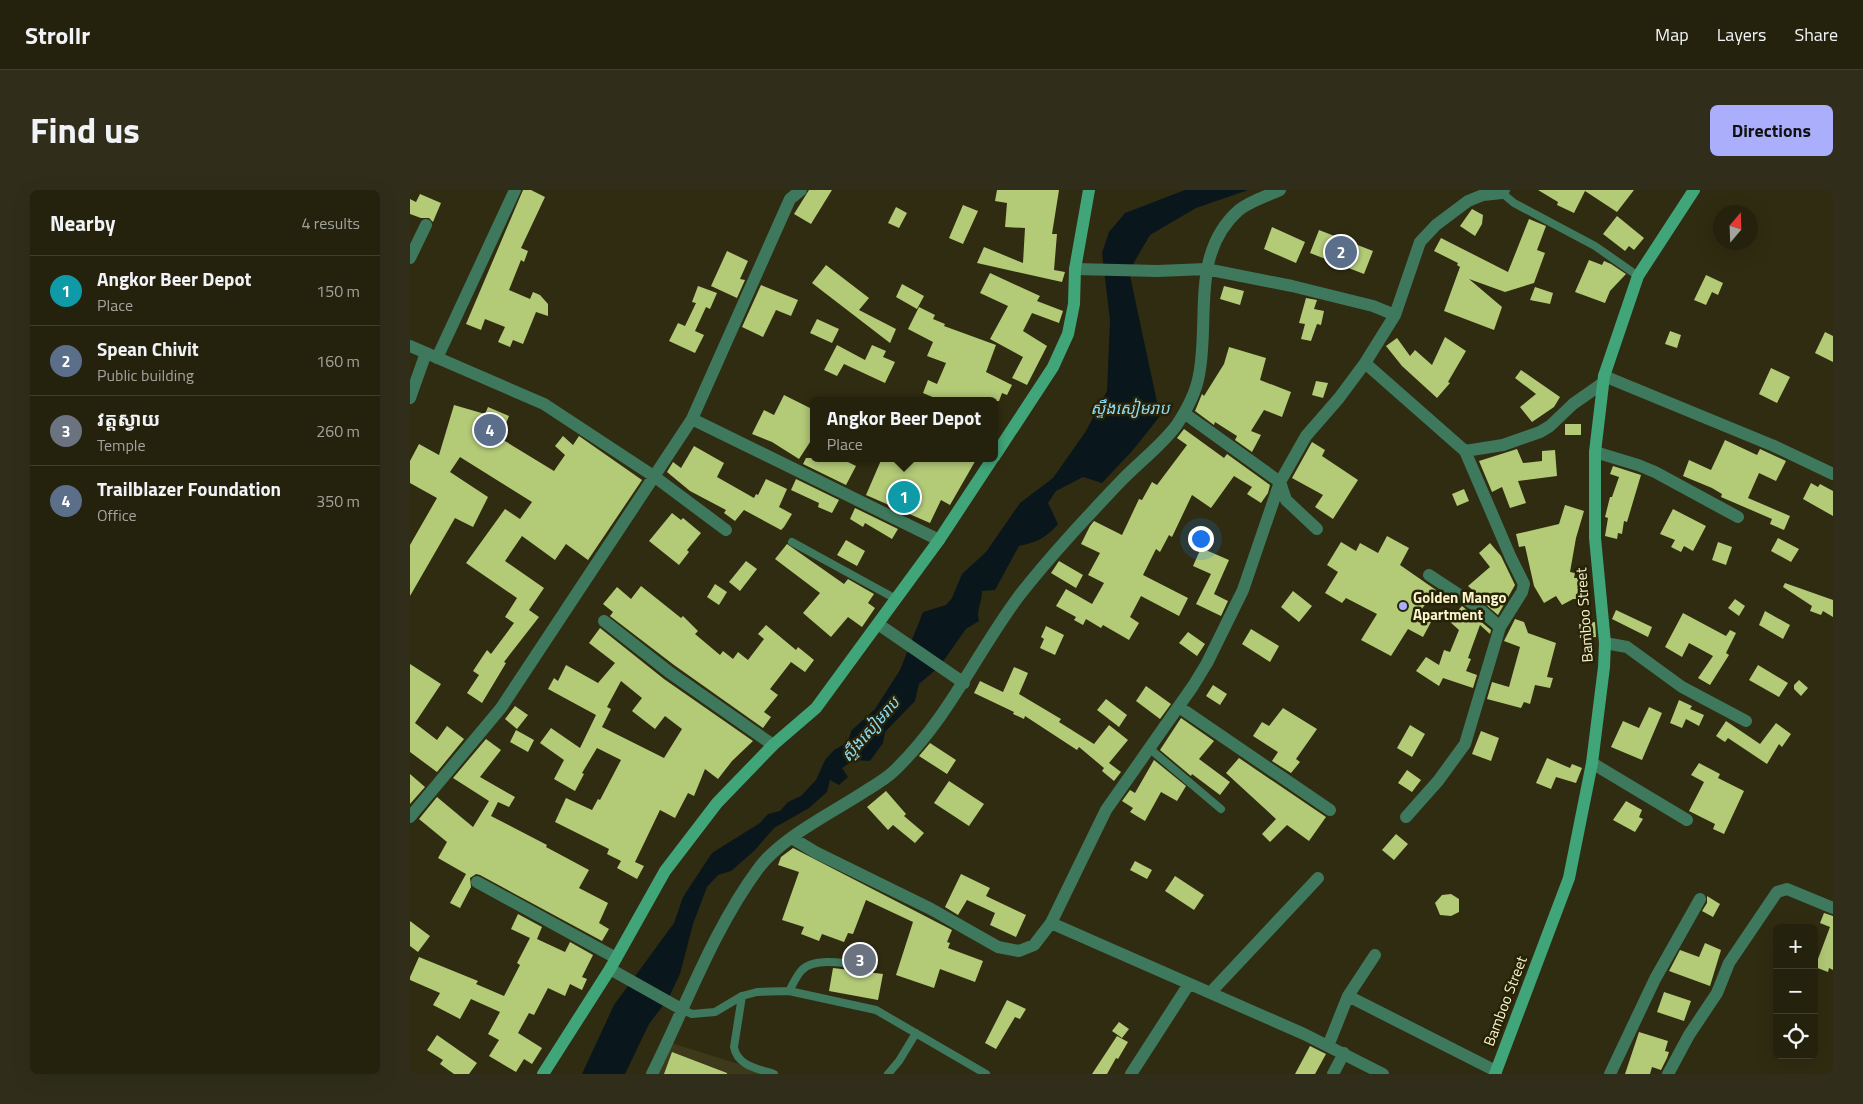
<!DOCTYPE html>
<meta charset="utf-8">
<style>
body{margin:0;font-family:"Titillium Web","Noto Sans Khmer",sans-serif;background:#302e1b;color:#f1f3f6}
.controls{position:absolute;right:15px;bottom:15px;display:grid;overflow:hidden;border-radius:8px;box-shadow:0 5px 20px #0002}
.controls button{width:45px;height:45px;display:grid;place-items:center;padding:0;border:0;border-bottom:1px solid #413e2e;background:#24210d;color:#f1f3f6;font:25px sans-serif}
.compass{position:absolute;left:1303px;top:15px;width:45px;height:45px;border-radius:50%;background:#24210d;box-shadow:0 5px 20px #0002;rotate:19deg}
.you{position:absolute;left:790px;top:348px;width:18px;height:18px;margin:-12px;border:4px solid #fff;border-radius:50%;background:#1a73e8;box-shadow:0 0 0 8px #1a73e833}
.badge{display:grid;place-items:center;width:32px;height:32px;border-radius:50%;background:#abaffb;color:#fff;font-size:16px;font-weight:700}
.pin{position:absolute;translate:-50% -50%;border:2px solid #fff;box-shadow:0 1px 5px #0006}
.popup{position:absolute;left:400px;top:207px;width:188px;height:65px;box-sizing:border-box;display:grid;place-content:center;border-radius:8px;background:#24210d;filter:drop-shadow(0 1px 4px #0005);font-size:16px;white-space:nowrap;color:#a3a39d}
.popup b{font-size:19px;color:#f1f3f6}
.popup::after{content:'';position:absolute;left:50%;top:100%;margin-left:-10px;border:10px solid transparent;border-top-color:#24210d}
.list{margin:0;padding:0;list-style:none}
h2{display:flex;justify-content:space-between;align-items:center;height:65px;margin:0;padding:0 20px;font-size:21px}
h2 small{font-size:16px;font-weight:400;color:#a3a39d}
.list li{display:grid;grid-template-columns:32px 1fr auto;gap:15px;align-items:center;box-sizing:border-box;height:70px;padding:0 20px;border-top:1px solid #413e2e}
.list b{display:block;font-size:19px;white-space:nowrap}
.list p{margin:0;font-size:16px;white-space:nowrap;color:#a3a39d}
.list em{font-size:16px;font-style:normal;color:#a3a39d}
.icon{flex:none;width:28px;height:28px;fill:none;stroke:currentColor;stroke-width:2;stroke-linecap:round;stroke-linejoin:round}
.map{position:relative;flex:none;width:1423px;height:884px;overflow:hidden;border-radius:8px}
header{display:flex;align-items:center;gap:30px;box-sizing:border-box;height:70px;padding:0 25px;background:#24210d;border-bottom:1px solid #413e2e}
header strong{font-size:24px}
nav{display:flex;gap:28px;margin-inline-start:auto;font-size:18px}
.intro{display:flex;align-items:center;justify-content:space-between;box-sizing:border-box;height:120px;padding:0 30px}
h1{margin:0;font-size:35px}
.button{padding:12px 22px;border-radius:8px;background:#abaffb;color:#111;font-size:18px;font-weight:700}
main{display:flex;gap:30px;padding:0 30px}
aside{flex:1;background:#24210d;border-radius:8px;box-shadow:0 5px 20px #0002}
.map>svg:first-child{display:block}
.built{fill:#3d391a}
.water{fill:#09171c}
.building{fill:#b3ca77;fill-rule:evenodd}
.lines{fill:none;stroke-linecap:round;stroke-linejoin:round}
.lane{stroke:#3e795d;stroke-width:8}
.street{stroke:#3e795d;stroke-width:12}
.secondary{stroke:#40a578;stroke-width:12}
.poi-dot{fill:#abaffb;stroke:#262207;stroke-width:2}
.labels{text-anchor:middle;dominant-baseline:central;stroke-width:5;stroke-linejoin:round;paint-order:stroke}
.poi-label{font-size:15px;font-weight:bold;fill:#faf5cb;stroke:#262207;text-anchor:start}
.street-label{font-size:15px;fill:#faf5cb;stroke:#262207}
.water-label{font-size:16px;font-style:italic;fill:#8cd9f3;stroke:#262207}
</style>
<header>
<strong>Strollr</strong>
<nav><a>Map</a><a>Layers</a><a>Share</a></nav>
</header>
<div class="intro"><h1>Find us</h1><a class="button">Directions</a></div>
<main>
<aside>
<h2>Nearby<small>4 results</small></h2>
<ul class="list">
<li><span class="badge" style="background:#0f9aa8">1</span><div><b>Angkor Beer Depot</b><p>Place</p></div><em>150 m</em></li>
<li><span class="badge" style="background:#5c6f8a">2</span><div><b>Spean Chivit</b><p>Public building</p></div><em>160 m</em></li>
<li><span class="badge" style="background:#6b7280">3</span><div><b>វត្តស្វាយ</b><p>Temple</p></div><em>260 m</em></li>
<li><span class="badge" style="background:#5c6f8a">4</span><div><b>Trailblazer Foundation</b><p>Office</p></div><em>350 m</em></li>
</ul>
</aside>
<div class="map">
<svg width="1423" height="884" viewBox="0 0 1423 884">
<rect width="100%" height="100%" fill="#302c11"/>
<path class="built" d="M255,851L360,884H239Z"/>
<path class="water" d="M775,0H838L786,18L740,45L719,81L750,226L723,260L692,293L673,287L646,301L638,313L648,334C636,348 627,352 609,356L585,400L572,401C572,413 566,421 569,431L556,439L529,477L509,494L505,511L475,542L473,553L460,571L444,570L432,578L438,587L429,595L420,590L417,602L399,618L364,638L344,661L321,681L308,685L297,697L283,734L270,784L258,809L239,834L215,884H172L204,815L264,733L273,707L302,663L350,633L358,624L370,621L378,612L391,606L406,590L415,570L424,560L438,552L441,541L465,519L490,480L513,422L536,415L542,408L552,384L576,362L610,313L643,288L676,241L697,201L700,130L692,63L699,42L715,23Z"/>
<path class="building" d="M113,0H121L135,7L111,58L118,61L114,72L111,70L99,100L120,109L123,102L130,105L138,114V126L126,122L113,154L103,150L100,157L88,152L95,137L75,129L71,140L56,134Z
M399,0H422L401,34L384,24Z
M587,0H649L642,44H647L644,80L655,82L652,92L567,73L574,57L613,73L615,38L595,37L597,13L585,11Z
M1128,0H1224L1207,22L1175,1L1164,23L1147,15L1148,12Z
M10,4L31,13L23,32L19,28H11L0,24V9L6,12Z
M553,15L568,21L553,54L539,48Z
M486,17L497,23L489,38L478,33Z
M1062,19L1073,25L1072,34L1065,46L1050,36Z
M1207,26L1234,48L1224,60L1219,56L1215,61L1193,44Z
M1119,29L1136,36L1127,60L1135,63L1124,93L1095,102L1059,89L1092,117L1084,140L1034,121L1050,77L1047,75L1048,73L1024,61L1031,48L1098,82Z
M862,37L895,52L886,73L854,59Z
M909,40L963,61L954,84L900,63Z
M317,61L338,71L330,89L335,90L327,108L301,96Z
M1179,70L1192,75L1194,71L1201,74L1216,84L1200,101L1195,113L1165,102Z
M416,75L459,108L449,120L486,139L480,153L402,93Z
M580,83L630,106L627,111L653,121L649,133L622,123L613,141L637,156L617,195L602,188L613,167L580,149L598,116L570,103Z
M1296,85L1313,93L1308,105L1302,102L1296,115L1284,110Z
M492,94L514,106L507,119L486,107Z
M351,95L388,110L381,126L366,120L353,147L332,137Z
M288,96L307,103L300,119L296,117L285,141L294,145L285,163L259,151L268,133L275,136L286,113L282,112Z
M814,96L834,101L830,115L810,109Z
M1125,97L1143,103L1140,114L1120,110Z
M896,108L907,110L904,119L914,121L911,135L907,134L901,151L891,149L895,134L889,133Z
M509,117L525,125L523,129L535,134L534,136L586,155L576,182L602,195L597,205L592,203L589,211H532L513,203L518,190L527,194L536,173L517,166L523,152L498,139Z
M407,129L429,139L422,153L400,143Z
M1260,141L1271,145L1267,158L1255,154Z
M1415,142L1423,146V172L1405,163Z
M1035,147L1056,161L1038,192L1040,193L1027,208L992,176L976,156L987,148L1000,166L1005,160L1022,175Z
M427,155L455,170L462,155L476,161L473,167L485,172L475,193L434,174L427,186L414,180Z
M819,157L856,168L850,190L881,202L872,227L854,220L841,241L851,245L842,262L825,250L827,246L805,232L804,235L785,221L792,204L794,206L814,174Z
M1361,178L1380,187L1367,213L1349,204Z
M1111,180L1150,207L1144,217L1122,232L1110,217L1126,204L1105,188Z
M906,191L918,193L913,208L902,205Z
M374,205L404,220V246L389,269L362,252L342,244L354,220L364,225Z
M44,215L75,224L78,217L99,226L90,248L144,281L155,265L145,256L153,246L163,255L169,246L232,290L178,370L156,354L145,370L112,346L95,371L134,398L119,420L129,427L94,472L96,473L72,513L57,503L69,485L63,481L77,460L81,464L104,433L95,427L107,408L56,373L95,319L110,329L122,312L50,267L40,282L78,307L63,337L45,328L0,406V355L27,308L0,293V271L9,254L29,265Z
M1155,234H1171V245H1155Z
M774,239L814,268L817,264L860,295L858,303L851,313L837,304L842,297L824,286L801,318L782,305L762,347L759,345L750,362L746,359L733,385L778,408L769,426L731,406L720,427L729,433L719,450L693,435L691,438L676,429L673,435L664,430L666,427L646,416L656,399L682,414L694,393L678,385L690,363L671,354L680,336L684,331L712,345L729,309L732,310L742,292L747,295L777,255L767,248Z
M1315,250L1347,265L1350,259L1376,271L1366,291L1349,283L1338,308L1380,326L1374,340L1360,334L1362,329L1311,307L1312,304L1302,298L1273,286L1279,270L1301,280Z
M902,252L915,260L912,266L948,290L923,329L905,317L913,305L882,288Z
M284,256L314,273L307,287L344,308L346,304L348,305L356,289L377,299L369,317L382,324L374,337L371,340L334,320L325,331L314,323L316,320L280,301L257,282L263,272L271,278Z
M1107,259L1113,273L1132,271V261L1145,260L1147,286L1108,291L1116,313L1100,318L1092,297L1082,302L1069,271Z
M396,268H430L446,276L436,295L393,274Z
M472,268H567L540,315L531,310L520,333L456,305Z
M1203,276L1231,285L1217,332L1214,331L1212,344L1208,343L1207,349L1195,346L1198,328L1195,327L1200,307H1202L1209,287L1200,284Z
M386,289L429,310L422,323L408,317L409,313L381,300Z
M1401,293L1408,297L1410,294L1423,301V326L1393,309Z
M1054,299L1059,311L1047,316L1042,304Z
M1155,315L1174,321L1166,348L1160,382L1165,383L1164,388H1169L1167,409H1163L1152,415L1146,406L1134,413L1124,396L1115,356L1109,357L1106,344L1149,334Z
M445,318L488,339L482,349L455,333L453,337L440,329Z
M1263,319L1296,336L1283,361L1274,356L1271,362L1261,357L1265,350L1250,344Z
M262,323L271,330L273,328L291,343L277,360L279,362L269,375L239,351Z
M977,346L999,358L990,375L1026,400L1008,424L1021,432L1013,447L998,439L981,466L951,450L967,424L936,408L932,413L915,403L928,382L917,375L931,352L946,361L950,353L968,363Z
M1368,348L1389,359L1381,372L1361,361Z
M436,350L455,361L447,376L427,365Z
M1308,352L1322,357L1316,375L1302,370Z
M1080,353L1091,366L1105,395L1088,425L1063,404L1065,402L1058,396L1080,377L1069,363Z
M377,354L434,394L438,389L464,404L458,413L465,418L452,437L438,427L421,447L393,423L410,403L365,369Z
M791,358L819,370L804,404L818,411L811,426L786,414L801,384L783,376Z
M336,371L347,379L330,401L319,392Z
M649,371L673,385L666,398L641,383Z
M1375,393L1423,410V427L1413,421L1411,425L1400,421L1402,416L1373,397Z
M305,394L317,402L309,415L297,407Z
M231,396L271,428L273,426L288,441L285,444L310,465L313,461L323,469L328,462L338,470L354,449L348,444L356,435L386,460L388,457L404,470L395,482L381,472L360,499L368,505L354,522L361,527L353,538L264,475L200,426L203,422L193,414L207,397L221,409Z
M883,401L902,416L889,432L871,417Z
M1325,409L1335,416L1329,426L1318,418Z
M1052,416L1081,440L1080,444L1070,435L1058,468L1061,469L1056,481L1067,485L1063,498L1033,488L1029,496L1006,481L1016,467L1029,475L1034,460L1040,462L1049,440L1039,431Z
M1206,420L1242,437L1238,447L1202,429Z
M1355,421L1380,435L1373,449L1349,435Z
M1273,423L1316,446L1320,440L1326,443L1316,463L1319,465L1300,495L1288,488L1303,466L1279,453L1272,467L1255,457Z
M1105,429L1114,432L1118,443L1146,453L1137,487L1143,488L1140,498L1125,495L1120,514L1114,512L1111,518L1077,509L1082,492L1099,497L1110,457L1094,451Z
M1185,432L1186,447L1170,448L1169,434Z
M636,436L654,445L645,465L630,458L634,449L631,447Z
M190,438L254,489L343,551L322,571L308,589L295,579L284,606L278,603L265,628L250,620L225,672L234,676L227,689L207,678L211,671L197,664L199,659L145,632L156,608L182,620L188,609L190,610L211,570L187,558L172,583L174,584L165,601L144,589L154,570L130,553L141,538L170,558L186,525L138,499L144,488L148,491L156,475L188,493L205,473L179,453ZM211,491L232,508L222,521L245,539L255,526L272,539L254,568L192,537L201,519L197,517Z
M841,439L869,456L860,472L832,454Z
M778,442L795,454L787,466L769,453Z
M0,474L31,494L5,533L27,550L37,536L54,549L27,582L0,562Z
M1348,475L1378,493L1369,507L1339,490Z
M604,477L618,483L609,504L651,529L649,532L684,554L699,535L718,550L699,573L711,582L704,591L692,581L694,578L669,557L667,560L615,526L614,529L603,524L604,522L564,503L570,491L593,502Z
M1389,490L1398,498L1391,506L1384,499V495Z
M803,495L817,504L810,515L796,506Z
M736,496L761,514L750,529L726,511Z
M696,509L717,525L709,537L687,520Z
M1269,510L1282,516L1280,519L1294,525L1289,536L1276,529L1272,538L1260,533Z
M105,516L118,525L107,539L95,529Z
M1239,517L1252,523L1232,570L1201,557L1213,531L1229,538Z
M873,518L907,539L886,569L890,572L881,583L862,571L868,562L843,546L852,532L859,536Z
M771,528L804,551L789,569L820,592L810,605L782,584L781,586L750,560Z
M1316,531L1350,554L1366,533L1381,544L1372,557L1369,554L1357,574L1318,548L1315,552L1306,546Z
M1000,535L1015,544L1002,567L987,558Z
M106,540L124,550L118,562L100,552Z
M1071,541L1089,548L1081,571L1062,564Z
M76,549L91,560L70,587L105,607L99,617L88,612L81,626L137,655L136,657L179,680L169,698L198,713L189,733L199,739L192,751L70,685L66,684L60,688L61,697L50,718L40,713L56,684L28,668L37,652L9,629L27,607L63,637L79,611L43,588Z
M520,553L546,570L537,584L509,566Z
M829,568L916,627L899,651L877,635L860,652L852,644L866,629L816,583Z
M1137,568L1160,578L1162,574L1172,578L1166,593L1146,587L1141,599L1126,593Z
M744,570L776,596L767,611L751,602L735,631L720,622L723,618L712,611L720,600L725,603Z
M1289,573L1310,584L1308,588L1334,601L1314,644L1303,639L1305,634L1279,621L1294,592L1281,585Z
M997,580L1011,590L1002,602L988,593Z
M0,584L15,597L0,614Z
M539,591L574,614L559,636L524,613Z
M476,601L496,624L494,626L514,643L505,653L483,635L478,640L457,617Z
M1216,611L1232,620L1229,627L1233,629L1225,642L1203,630Z
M986,644L998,654L984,670L972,660Z
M383,658L542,740L537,752L540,753L538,758L573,771L565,792L530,779L524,798L486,785L503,732L456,710L443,744L438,743L434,752L412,744L409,751L391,744L394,737L372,730L389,682L368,675L371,667Z
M725,671L742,680L737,689L720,680Z
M551,684L580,698L576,706L616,725L606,747L580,735L585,723L557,710L548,725L535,717Z
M765,686L794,705L784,720L755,701Z
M1041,704L1049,709V722L1041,726L1030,725L1025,713L1032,705Z
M1297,706L1310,714L1303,727L1292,721L1297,713Z
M1414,723L1423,726V780L1419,778L1418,782L1405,777L1420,737L1410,733Z
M108,724L132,737L127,749L155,762L160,752L183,765L172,787L177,789L172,800L160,794L155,806L138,798L124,825L119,823L108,843L132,858L122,874L114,869L106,882L79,866L89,850L78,844L90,822L61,809L50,829L23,815L30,803L0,790V787L9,767L68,791L66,794L94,806L110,775L107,773L120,748L101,739Z
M0,731L20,746L8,762L0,756Z
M1295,753L1311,760L1300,796L1259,781L1270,760L1289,767Z
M423,778L473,784L468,810L419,801Z
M1254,802L1281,811L1274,831L1247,822Z
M597,810L616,819L610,829L605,827L586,859L575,853Z
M709,832L719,839L712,848L702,841Z
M1229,842L1258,851L1255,861L1259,862L1257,868L1251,880L1242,877L1240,884H1215Z
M27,845L67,873L59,884H44L30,874L33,870L17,860Z
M707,846L718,852L708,869L706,868L697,884H682Z
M900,856L916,864L905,884H885Z
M262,862L317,883V884H254Z"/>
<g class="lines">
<path class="lane" d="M1092,3L1104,13L1185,56L1228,86
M382,352L486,409
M740,559L811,619
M379,801C383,794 386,787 391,781C404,765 445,775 463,777
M332,806L324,857C327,876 349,879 364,884
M273,820L282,824L305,822L332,806L347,802L379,801L466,820L576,884
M478,884L489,871L506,843"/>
<path class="street" d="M0,68L16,35
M665,79L748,81L796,79L882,96L963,116L985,125
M0,156L134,214L245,287L316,340
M27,168L105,0
M955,173L1055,261L1101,368L1114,394L1112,402L1090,437L1055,554L1028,591L996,627
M1194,186L1364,256L1423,284
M0,208L16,163
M774,223L870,292L876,310L907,339
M282,229L529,350
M1055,261L1093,255L1130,242L1140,236L1163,214L1193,193
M1185,262L1228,275L1245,282L1328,327
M1019,385L1066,416L1090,437
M194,431L259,482L363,555
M468,434L554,493
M1195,453L1217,457L1272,497L1336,531
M769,517L920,620
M1182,573L1277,630
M0,627L91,518L282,229L380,9L391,0
M382,648L405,662L521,719L588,757L609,761L624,755L641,733L696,620L783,496L797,473L833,400L870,292L896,246L929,208L955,173L985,125L1010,52L1026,35L1058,11L1073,5L1092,3L1094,0
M67,692L206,768
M641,733L894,844L973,884
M200,779L273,820
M800,803L908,688
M938,806L1086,881
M918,856L938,806L965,765
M242,884C276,816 303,740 348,679C371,647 424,622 457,600C467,594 477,588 485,580C539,528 565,465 609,406C640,366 676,328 710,292C728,273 750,257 766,236C776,221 786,203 789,185C800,129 780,63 829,20C840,11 857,6 870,0
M721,884L779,794
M923,884L934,863
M1200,884L1245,789L1290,709
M1258,884L1279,845L1307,803L1319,773L1367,702L1377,699L1423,718"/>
<path class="secondary" d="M584,267L643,177L658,144L664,114L665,79L679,0
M133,884L200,779L255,681L307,613L363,555L406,518L529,350L583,268
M1085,884L1159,688L1182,573L1194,477L1195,453L1185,348V262L1194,186L1228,86L1284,0"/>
</g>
<circle class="poi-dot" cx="993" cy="416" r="5"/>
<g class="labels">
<g class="poi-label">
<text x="1003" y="407">Golden Mango<tspan x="1003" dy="17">Apartment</tspan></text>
</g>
<g class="street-label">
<text transform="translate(1174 425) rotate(-94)">Bamboo Street</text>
<text transform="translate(1095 811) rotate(-69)">Bamboo Street</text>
</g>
<g class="water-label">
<text x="720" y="218">ស្ទឹងសៀមរាប</text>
<text transform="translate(460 539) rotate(-49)">ស្ទឹងសៀមរាប</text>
</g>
</g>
</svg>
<div class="controls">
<button>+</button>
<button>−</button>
<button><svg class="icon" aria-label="locate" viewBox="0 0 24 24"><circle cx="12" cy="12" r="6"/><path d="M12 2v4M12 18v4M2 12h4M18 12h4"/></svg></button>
</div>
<svg class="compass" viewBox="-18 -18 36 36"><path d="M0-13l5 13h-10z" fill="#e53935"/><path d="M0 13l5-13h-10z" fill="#a3a39d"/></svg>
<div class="you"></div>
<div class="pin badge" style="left:494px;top:307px;background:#0f9aa8">1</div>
<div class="popup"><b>Angkor Beer Depot</b>Place</div>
<div class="pin badge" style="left:931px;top:62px;background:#5c6f8a">2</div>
<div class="pin badge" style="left:450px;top:770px;background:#6b7280">3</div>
<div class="pin badge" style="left:80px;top:240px;background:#5c6f8a">4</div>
</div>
</main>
